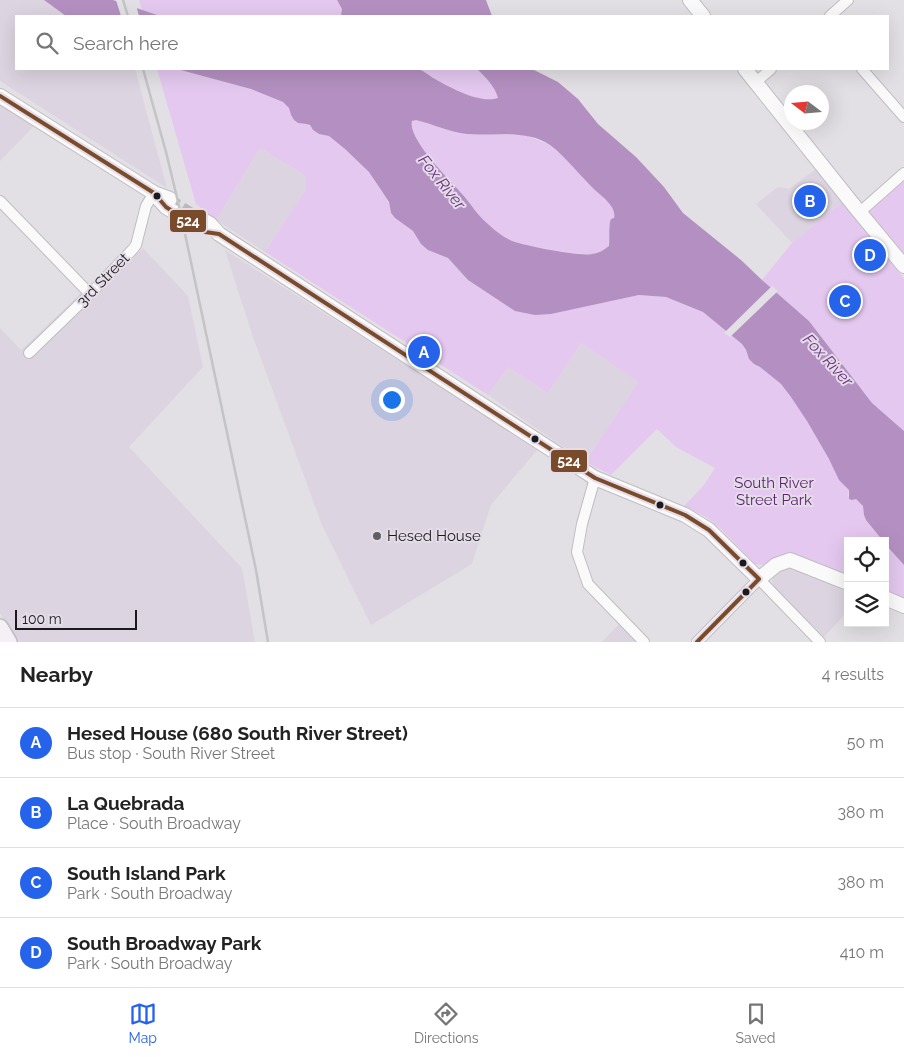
<!DOCTYPE html>
<meta charset="utf-8">
<style>
body{margin:0;font-family:Raleway,sans-serif;background:#f6f6f6;color:#222}
.controls{position:absolute;right:15px;bottom:15px;display:grid;overflow:hidden;border-radius:0px;box-shadow:0 5px 20px #0002}
.controls button{width:45px;height:45px;display:grid;place-items:center;padding:0;border:0;border-bottom:1px solid #e0e0e0;background:#fff;color:#222;font:25px sans-serif}
.compass{position:absolute;left:784px;top:85px;width:45px;height:45px;border-radius:50%;background:#fff;box-shadow:0 5px 20px #0002;rotate:286deg}
.scale{position:absolute;left:15px;bottom:12px;width:122px;box-sizing:border-box;padding-left:5px;border:2px solid #1d1a1e;border-top:0;font-size:14px;line-height:18px;white-space:nowrap;color:#1d1a1e;-webkit-text-stroke:4px #e4dde8;paint-order:stroke}
.you{position:absolute;left:391px;top:399px;width:18px;height:18px;margin:-12px;border:4px solid #fff;border-radius:50%;background:#1a73e8;box-shadow:0 0 0 8px #1a73e833}
.badge{display:grid;place-items:center;width:32px;height:32px;border-radius:50%;background:#2563eb;color:#fff;font-size:16px;font-weight:700}
.pin{position:absolute;translate:-50% -50%;border:2px solid #fff;box-shadow:0 1px 5px #0006}
.list{margin:0;padding:0;list-style:none}
h2{display:flex;justify-content:space-between;align-items:center;height:65px;margin:0;padding:0 20px;font-size:21px}
h2 small{font-size:16px;font-weight:400;color:#767676}
.list li{display:grid;grid-template-columns:32px 1fr auto;gap:15px;align-items:center;box-sizing:border-box;height:70px;padding:0 20px;border-top:1px solid #e0e0e0}
.list b{display:block;font-size:19px;white-space:nowrap}
.list p{margin:0;font-size:16px;white-space:nowrap;color:#767676}
.list em{font-size:16px;font-style:normal;color:#767676}
.icon{flex:none;width:28px;height:28px;fill:none;stroke:currentColor;stroke-width:2;stroke-linecap:round;stroke-linejoin:round}
.map{position:relative;flex:none;width:904px;height:642px;overflow:hidden}
.search{position:absolute;background:#fff;box-shadow:0 5px 20px #0002;left:15px;right:15px;top:15px;height:55px;display:flex;align-items:center;gap:12px;box-sizing:border-box;padding:0 18px;border-radius:0px;color:#767676;font-size:19px}
.sheet{height:345px;background:#fff}
nav{display:flex;justify-content:space-around;align-items:center;box-sizing:border-box;height:70px;border-top:1px solid #e0e0e0;background:#fff;font-size:14px;color:#767676}
nav a{display:grid;justify-items:center;gap:2px}
nav .on{color:#2563eb}
.map>svg:first-child{display:block}
.built{fill:#dcd4e0}
.green{fill:#e4c8ef}
.water{fill:#b390c1;fill-rule:evenodd}
.pier{fill:#e3e0e5}
.lines{fill:none;stroke-linecap:round;stroke-linejoin:round}
.street-tunnel{stroke:#bbb8bd;stroke-width:10;stroke-dasharray:10 5;stroke-linecap:butt}
.street-casing{stroke:#c0bdc1;stroke-width:12}
.secondary-casing{stroke:#c0bdc1;stroke-width:16}
.primary-casing{stroke:#bfbdc0;stroke-width:18}
.street{stroke:#fbfafb;stroke-width:10}
.secondary{stroke:#fbfafb;stroke-width:14}
.primary{stroke:#f4f0f6;stroke-width:15}
.rail{stroke:#c4c3c5;stroke-width:2.5}
.bus-1-casing{stroke:#e4dde8;stroke-width:8}
.bus-1{stroke:#7a4b2a;stroke-width:4}
.bus-dot{fill:#1d1a1e;stroke:#e4dde8;stroke-width:2}
.poi-dot{fill:#625f64;stroke:#e4dde8;stroke-width:2}
.labels{text-anchor:middle;dominant-baseline:central;stroke-width:4;stroke-linejoin:round;paint-order:stroke}
.street-label{font-size:15px;fill:#1d1a1e;stroke:#e4dde8}
.park-label{font-size:15px;fill:#602176;stroke:#e4dde8}
.poi-label{font-size:15px;fill:#1d1a1e;stroke:#e4dde8;text-anchor:start}
.water-label{font-size:16px;font-style:italic;fill:#6d2f83;stroke:#e4dde8}
.line-badge{stroke:#e4dde8;stroke-width:2}
.badge-label{font-size:14px;text-anchor:middle;font-weight:bold;fill:#fff}
</style>
<div class="map">
<svg width="904" height="642" viewBox="0 0 904 642">
<rect width="100%" height="100%" fill="#e3e0e5"/>
<path class="built" d="M0,0H44L66,16H16V69H135L167,188L0,81Z
M0,103L36,124L0,161Z
M260,148L303,174L306,179V189L265,252L216,220Z
M817,168L844,201L792,243L756,204L778,187L789,189Z
M143,248L188,296L203,367L129,447L242,568L255,642H17L0,613V328L21,350L80,294L89,304Z
M225,250L538,449L491,505L472,564L371,625L322,525L253,337Z
M581,343L640,382L585,462L488,395L508,367L548,393Z
M790,567L848,592V611L824,637L773,586L772,580L774,575L778,570Z
M620,623L638,642H602Z"/>
<path class="green" d="M139,0H337L342,9L341,16H160L142,10Z
M157,69H177L206,76L251,89L283,102L289,108L291,115L294,120L298,123L306,124L310,126L313,130L319,134L329,136L345,149L369,172L389,203L391,214L395,218L413,231L421,244L448,258L468,280L515,311L551,314L639,295L666,297L703,312L742,344C746,350 748,359 754,364C755,364 759,367 760,367C772,375 782,385 791,396C805,415 817,437 829,458C836,471 838,479 849,490L848,495L856,499L863,506L864,515L866,520L883,541H848V575C831,569 801,553 784,555C775,556 770,565 763,565C760,565 758,564 755,564L721,529L706,517L684,506L704,485L715,468L676,447L657,429L611,475L585,462L639,382L581,343L548,393L508,367L488,395L265,252L306,189V179L303,174L260,148L216,220L196,204Z
M418,69H477L493,86L498,98C479,104 451,88 435,79C429,76 425,71 418,69Z
M416,119L467,134L525,135L548,144L561,154L608,202L616,214L614,218L609,225L610,233L609,246C604,250 599,253 592,254C581,256 520,245 510,240C502,236 494,230 488,224C478,216 471,204 463,195C451,181 407,139 412,121Z
M904,181V256L868,212Z
M844,201L904,279V431L872,403L809,321L762,280L792,243Z
M885,544L904,565V598L885,591Z"/>
<path class="water" d="M44,0H113L160,16H66Z
M337,0H486L492,16H341L342,9Z
M177,69H418C425,71 429,76 435,79C451,88 480,104 498,98C495,86 485,77 477,69H532L558,82L578,99L598,124L636,157L664,187L683,213L741,260L762,280L809,321L872,403L904,431V565L885,544V541H883L866,520L864,515L863,506L856,499L852,500L849,499V490L839,480L829,459L807,421L791,397L781,384L760,367L754,364L749,359L746,350L742,344L703,312L666,297L639,295L551,314L535,315L515,311L468,280L448,258L428,250L421,244L413,231L395,218L391,213L389,202L369,172L345,149L329,136L319,134L313,130L310,125L306,124L298,123L294,120L291,115L289,108L283,102L251,89ZM416,120C433,124 449,132 467,134C493,136 528,129 550,145C566,157 581,177 596,191C603,197 617,208 614,218L611,219C608,226 610,237 609,246C604,250 599,253 592,254C581,257 520,245 510,240C502,236 494,230 488,224C478,216 471,204 463,195C451,181 407,139 412,121Z"/>
<path class="pier" d="M116,0H120L136,5L139,16H121Z
M772,286L778,291L730,337L724,333Z"/>
<g class="lines">
<path class="street-tunnel" d="M170,199L198,217
M174,212L202,230"/>
<g class="street-casing">
<path id="street" d="M830,16L848,0
M862,69L904,117
M756,82L771,69
M0,201L90,294
M860,212L904,173
M29,353L90,294L133,249L136,245L146,206L154,193
M595,478L582,524L577,552L588,584L644,642
M697,642L759,579L820,642"/>
</g>
<g class="secondary-casing">
<path id="secondary" d="M690,0L703,16
M745,69L856,208L904,266
M0,96L154,193L170,199
M156,196L166,207L174,212
M198,217L210,224L219,234L595,478L685,515L709,530L759,579L776,565L790,560L848,583
M885,598L904,606"/>
</g>
<g class="primary-casing">
<path id="primary" d="M0,627L9,642"/>
</g>
<use href="#street" class="street"/>
<use href="#secondary" class="secondary"/>
<use href="#primary" class="primary"/>
<path class="rail" d="M123,0L128,16
M143,69L166,152L180,210L256,570L268,642"/>
<g class="bus-1-casing">
<path id="bus-1" d="M0,96L154,193L166,207L205,232L219,234L595,478L685,515L709,530L759,579
M697,642L759,579"/>
</g>
<use href="#bus-1" class="bus-1"/>
</g>
<g class="bus-dot">
<circle cx="157" cy="196" r="4.5"/>
<circle cx="535" cy="439" r="4.5"/>
<circle cx="660" cy="505" r="4.5"/>
<circle cx="743" cy="563" r="4.5"/>
<circle cx="746" cy="592" r="4.5"/>
</g>
<circle class="poi-dot" cx="377" cy="536" r="5"/>
<g class="labels">
<g class="street-label">
<text transform="translate(103 280) rotate(-46)">3rd Street</text>
</g>
<g class="park-label">
<text x="774" y="483">South River<tspan x="774" dy="17">Street Park</tspan></text>
</g>
<g class="poi-label">
<text x="387" y="536">Hesed House</text>
</g>
<g class="water-label">
<text transform="translate(442 182) rotate(51)">Fox River</text>
<text transform="translate(828 360) rotate(47)">Fox River</text>
</g>
</g>
<g class="line-badge">
<rect x="169" y="209" width="38" height="24" rx="5" fill="#7a4b2a"/>
<rect x="550" y="449" width="38" height="24" rx="5" fill="#7a4b2a"/>
</g>
<g class="badge-label">
<text x="188" y="226">524</text>
<text x="569" y="466">524</text>
</g>
</svg>
<div class="controls">
<button><svg class="icon" aria-label="locate" viewBox="0 0 24 24"><circle cx="12" cy="12" r="6"/><path d="M12 2v4M12 18v4M2 12h4M18 12h4"/></svg></button>
<button><svg class="icon" aria-label="layers" viewBox="0 0 24 24"><path d="M12 4l9 5-9 5-9-5zM3 14l9 5 9-5"/></svg></button>
</div>
<svg class="compass" viewBox="-18 -18 36 36"><path d="M0-13l5 13h-10z" fill="#e53935"/><path d="M0 13l5-13h-10z" fill="#767676"/></svg>
<div class="scale">100 m</div>
<div class="you"></div>
<div class="pin badge" style="left:424px;top:352px">A</div>
<div class="pin badge" style="left:810px;top:201px">B</div>
<div class="pin badge" style="left:845px;top:301px">C</div>
<div class="pin badge" style="left:870px;top:255px">D</div>
<div class="search"><svg class="icon" aria-label="search" viewBox="0 0 24 24"><circle cx="10" cy="10" r="6"/><path d="M15 15l6 6"/></svg>Search here</div>
</div>
<section class="sheet">
<h2>Nearby<small>4 results</small></h2>
<ul class="list">
<li><span class="badge">A</span><div><b>Hesed House (680 South River Street)</b><p>Bus stop · South River Street</p></div><em>50 m</em></li>
<li><span class="badge">B</span><div><b>La Quebrada</b><p>Place · South Broadway</p></div><em>380 m</em></li>
<li><span class="badge">C</span><div><b>South Island Park</b><p>Park · South Broadway</p></div><em>380 m</em></li>
<li><span class="badge">D</span><div><b>South Broadway Park</b><p>Park · South Broadway</p></div><em>410 m</em></li>
</ul>
</section>
<nav>
<a class="on"><svg class="icon" aria-label="map" viewBox="0 0 24 24"><path d="M3 6l6-2 6 2 6-2v14l-6 2-6-2-6 2zM9 4v14M15 6v14"/></svg>Map</a>
<a><svg class="icon" aria-label="directions" viewBox="0 0 24 24"><path d="M12 3l9 9-9 9-9-9zM9 14v-3h6M13 9l2 2-2 2"/></svg>Directions</a>
<a><svg class="icon" aria-label="saved" viewBox="0 0 24 24"><path d="M7 4h10v16l-5-4-5 4z"/></svg>Saved</a>
</nav>
